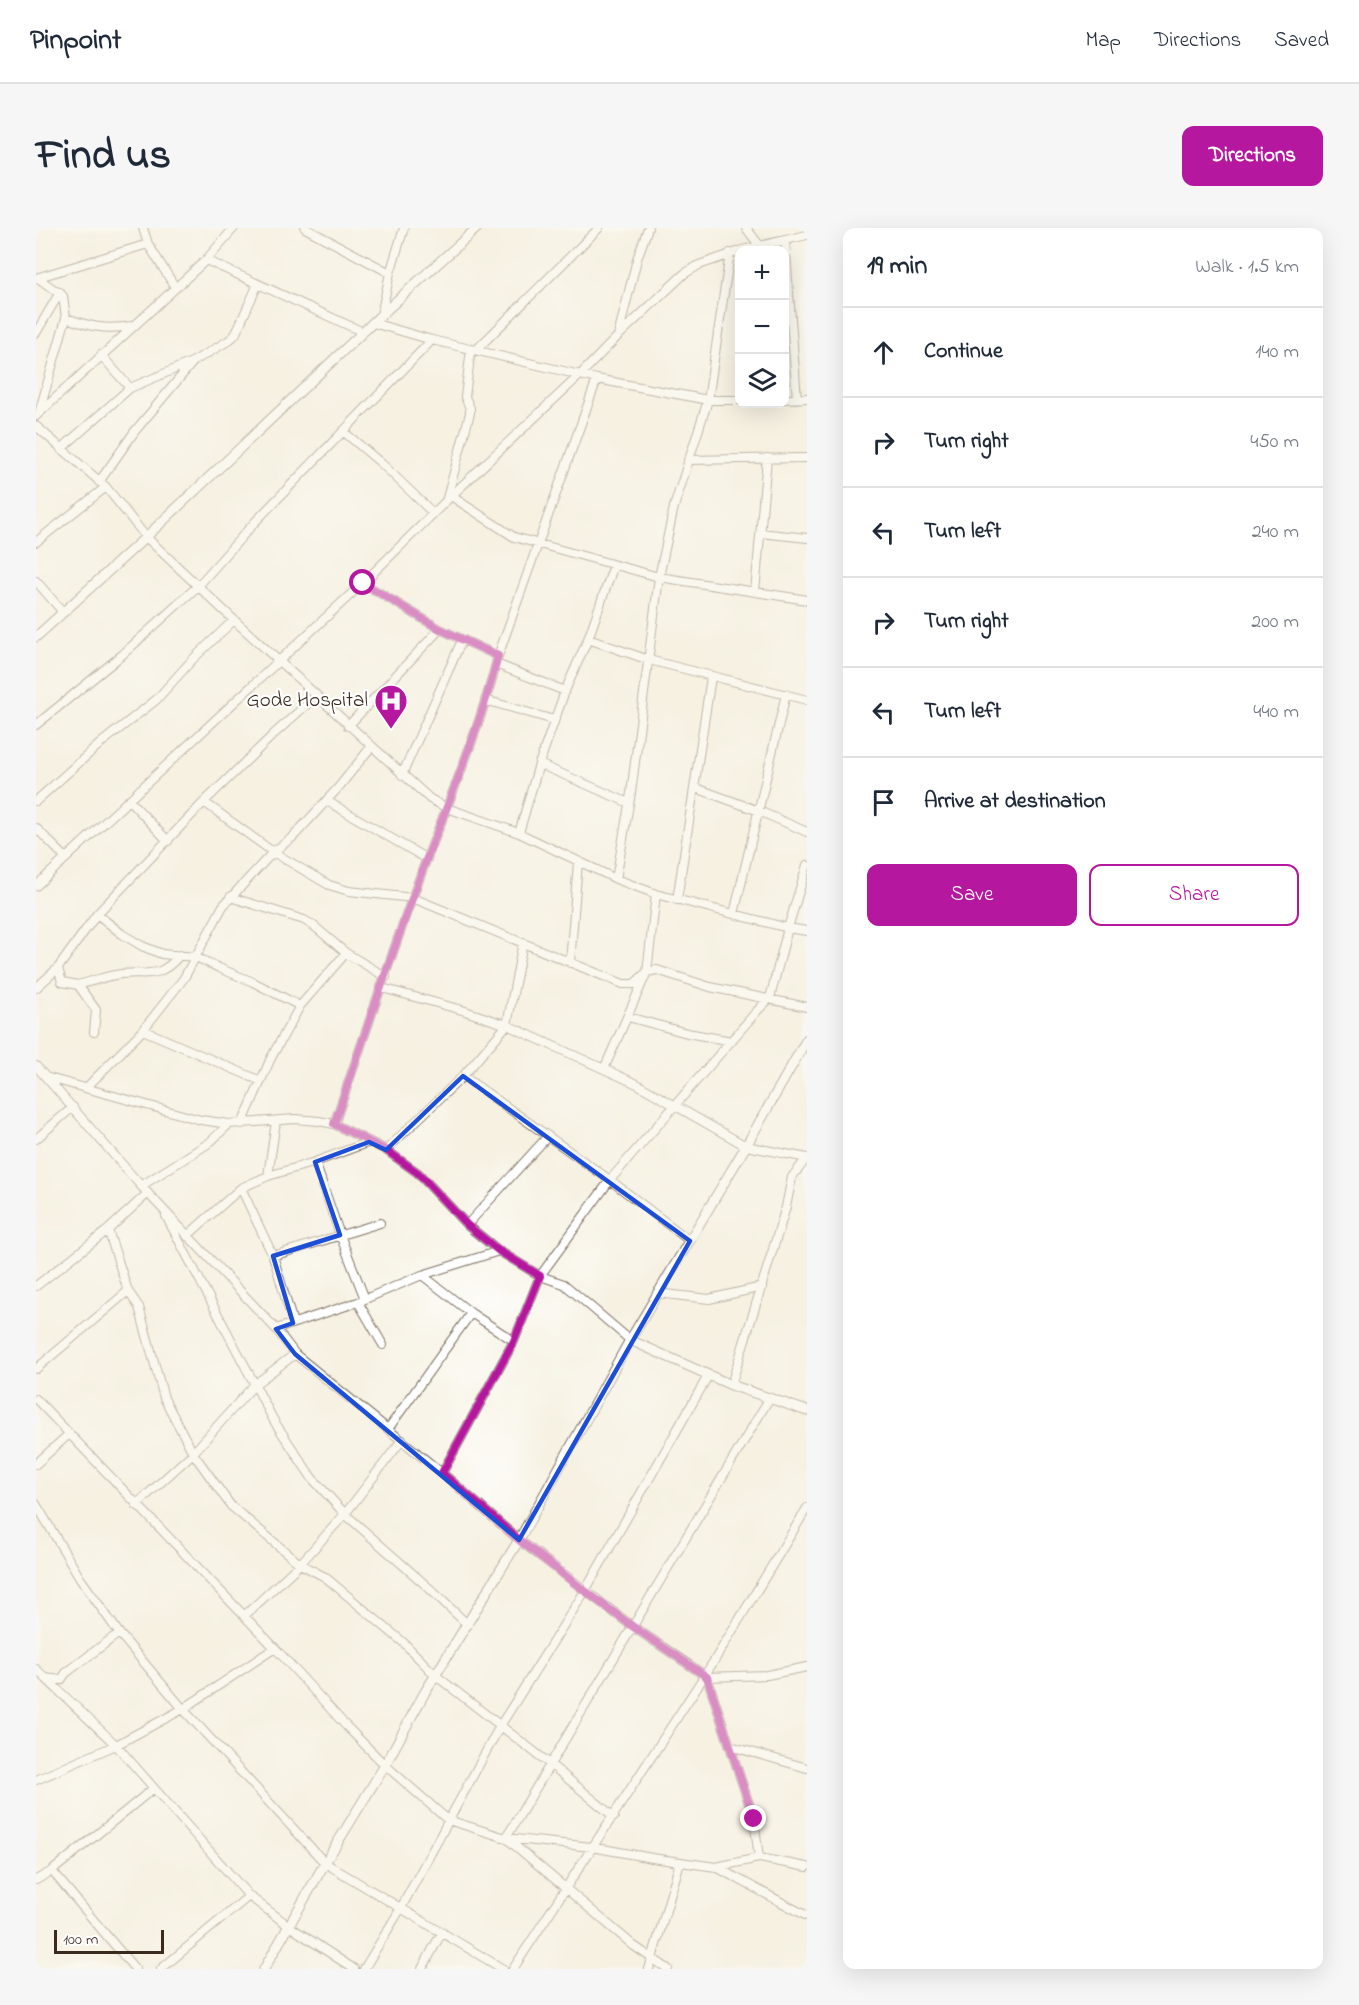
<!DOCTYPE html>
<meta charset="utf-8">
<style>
body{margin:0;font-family:"Indie Flower",sans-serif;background:#f6f6f7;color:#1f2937}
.controls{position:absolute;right:18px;top:18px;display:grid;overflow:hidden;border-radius:12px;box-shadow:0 6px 24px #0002}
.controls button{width:54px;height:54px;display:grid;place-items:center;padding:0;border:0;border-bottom:2px solid #e0e1e3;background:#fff;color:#1f2937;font:30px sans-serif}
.scale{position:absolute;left:18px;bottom:15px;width:110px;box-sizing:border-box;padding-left:6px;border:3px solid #3b2a1e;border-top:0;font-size:16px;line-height:21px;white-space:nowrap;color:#3b2a1e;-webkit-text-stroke:4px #fff;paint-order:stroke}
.stop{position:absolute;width:18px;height:18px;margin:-14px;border:4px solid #b5179e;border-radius:50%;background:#fff}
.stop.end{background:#b5179e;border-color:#fff;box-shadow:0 2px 6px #0008}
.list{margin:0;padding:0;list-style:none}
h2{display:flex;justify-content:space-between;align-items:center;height:78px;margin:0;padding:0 24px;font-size:26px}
h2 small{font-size:20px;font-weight:400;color:#747a83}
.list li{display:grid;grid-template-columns:39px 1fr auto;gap:18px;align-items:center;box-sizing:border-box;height:90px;padding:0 24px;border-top:2px solid #e0e1e3}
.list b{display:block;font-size:22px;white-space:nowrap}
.list em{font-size:20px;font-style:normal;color:#747a83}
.actions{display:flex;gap:12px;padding:18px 24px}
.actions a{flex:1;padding:14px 0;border:2px solid #b5179e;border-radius:12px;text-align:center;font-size:21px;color:#b5179e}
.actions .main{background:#b5179e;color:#fff}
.icon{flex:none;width:33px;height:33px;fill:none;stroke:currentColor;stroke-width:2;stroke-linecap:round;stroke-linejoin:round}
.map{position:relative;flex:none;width:771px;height:1741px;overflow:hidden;border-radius:12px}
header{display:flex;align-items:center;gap:36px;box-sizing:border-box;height:84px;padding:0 30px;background:#fff;border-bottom:2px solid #e0e1e3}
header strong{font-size:28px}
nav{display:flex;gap:33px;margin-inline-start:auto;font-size:21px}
.intro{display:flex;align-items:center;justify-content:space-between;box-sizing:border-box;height:144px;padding:0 36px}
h1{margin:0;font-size:42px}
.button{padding:15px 27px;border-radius:12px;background:#b5179e;color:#fff;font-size:21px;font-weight:700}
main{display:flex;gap:36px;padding:0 36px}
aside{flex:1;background:#fff;border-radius:12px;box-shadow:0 6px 24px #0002}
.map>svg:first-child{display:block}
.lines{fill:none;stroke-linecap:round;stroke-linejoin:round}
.minor-casing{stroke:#7c7062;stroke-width:10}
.tertiary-casing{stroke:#7c7062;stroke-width:11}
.minor{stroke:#fff;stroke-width:8}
.tertiary{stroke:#fff;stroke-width:9}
.route{stroke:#b5179e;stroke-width:8}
.marked{fill:none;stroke:#1d4ed8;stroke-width:4.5;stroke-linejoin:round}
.labels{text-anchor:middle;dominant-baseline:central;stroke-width:4.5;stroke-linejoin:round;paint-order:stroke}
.poi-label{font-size:21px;fill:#3b2a1e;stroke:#fff;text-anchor:end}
</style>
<header>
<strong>Pinpoint</strong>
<nav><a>Map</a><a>Directions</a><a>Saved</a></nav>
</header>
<div class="intro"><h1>Find us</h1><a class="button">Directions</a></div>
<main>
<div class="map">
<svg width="771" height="1741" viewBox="0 0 771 1741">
<rect width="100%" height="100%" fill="#fff"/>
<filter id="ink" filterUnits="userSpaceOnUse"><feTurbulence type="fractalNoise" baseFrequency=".0167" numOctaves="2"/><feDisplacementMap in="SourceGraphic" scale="12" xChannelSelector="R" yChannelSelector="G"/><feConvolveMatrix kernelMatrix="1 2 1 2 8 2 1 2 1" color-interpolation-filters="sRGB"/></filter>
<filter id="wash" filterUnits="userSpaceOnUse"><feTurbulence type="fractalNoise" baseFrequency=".008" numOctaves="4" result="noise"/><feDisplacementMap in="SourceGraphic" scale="24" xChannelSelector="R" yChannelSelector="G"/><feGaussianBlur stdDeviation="1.35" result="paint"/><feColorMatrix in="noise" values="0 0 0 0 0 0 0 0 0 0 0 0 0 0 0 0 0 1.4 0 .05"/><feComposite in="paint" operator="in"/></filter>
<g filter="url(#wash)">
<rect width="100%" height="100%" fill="#f6f1e1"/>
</g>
<g filter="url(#ink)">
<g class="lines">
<g class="minor-casing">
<path id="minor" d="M107,0L112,16L139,59
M269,0L354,45
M710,0L724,18
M749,12L761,171
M706,22L771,7
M170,32L327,104
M0,50L112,16
M2,50L27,68L30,90L3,185
M345,87L354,45L368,0
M30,90C56,99 68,102 96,98
M337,95L396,112L561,151L672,172H704
M0,105L24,64
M582,108L601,31L612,0
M440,122L563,0
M65,127L94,160
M748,171L771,170
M0,188L170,32L198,0
M0,198L70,259L110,309L198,392L394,571L411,580L483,605L580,651L620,666L752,700L771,703
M308,204L346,236L397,285
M25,221L94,160L158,133L192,113L199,107L222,56
M652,232L771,230
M63,254L99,203L157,134
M415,268L478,309L623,349L771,372
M411,270L434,185V180L429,169L435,121
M724,305L771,310
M0,314L70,259
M0,353L27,384
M327,355L404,401L462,428
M719,364L731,230
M552,411L613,432L771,472
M460,436L529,463
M449,472L518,492
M0,497L86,427L162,358L219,294L396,112
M312,498L404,401
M503,536L593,575
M366,547L426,412
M660,560L723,583L771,604
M0,573L65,515L120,472L157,431L198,392
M94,573L132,613
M291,573L391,631
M168,574L237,624L293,657L313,663L377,670L587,756H598L611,744L621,742L674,759L771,779
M0,600L30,630
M483,605L503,536L529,463L552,411L578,337
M580,651L595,565L623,349L638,279L672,172L694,25
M0,658L327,355L415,268L544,147L582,108L648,46L663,37L704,23
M194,669L268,692L278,698L310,725L350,749
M641,672L675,449
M61,686L86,706L106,718L126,726L160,729L183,740L217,754L264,778
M698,686L750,466
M534,735L542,634
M22,740L26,754L42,757L60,782L58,804
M42,757C54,754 67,749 79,747C109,741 120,755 144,727
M0,760L22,740L61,686L168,574L238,506L280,468
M346,760L426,782L471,797L601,856L710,918L771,930
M592,789L651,805L696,813
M107,802L225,853
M0,838L105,958L240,1101L259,1126L406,1245L483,1312L596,1398L671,1449L718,1591L723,1630L680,1639
M568,841L611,744L620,666
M427,848L574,952L654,1013
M13,850L165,892L193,896L259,891L283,893L298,896L350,922L382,945L431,997L463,1023L504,1048L528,1056L594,1112
M50,860L107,802L148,750L187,678L237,624L257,609L302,560L335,519
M206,896L235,830L264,778L310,725
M298,896C329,808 358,717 391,630C417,563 445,497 462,428L561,151
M0,911L37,879
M350,922L427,848L471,797L487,714
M279,934L304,1007L329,1071
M232,948L240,893
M105,958L173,915L193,896
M205,960L237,1028L344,995
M130,988L238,1193L276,1250L309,1286L393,1360L432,1397
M431,997L512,908
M151,1008L205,960L232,948L279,934L333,914
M237,1028L257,1095
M386,1047L435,1085L478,1113
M0,1058L72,1002L112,965
M92,1063L103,1079L128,1170L157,1225L195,1278L264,1336L289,1349L368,1415L399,1447L514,1536L578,1589
M621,1065L673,1071L726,1059
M322,1074L347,1117
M240,1101L322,1074L386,1047L463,1023
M0,1141L92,1063L72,1002
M695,1157L750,979L756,949L771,930
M0,1171L239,1420L311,1499L349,1537L412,1592L470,1610L556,1619L616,1630L680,1639L771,1688
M352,1201L435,1085
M0,1236L33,1206
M406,1245L478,1113L504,1048L574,952L721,783L734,770L752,700L771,637
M0,1276L44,1350L83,1405L147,1481L289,1635L467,1741
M100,1277L157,1225L218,1157L259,1126
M208,1388L264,1336L309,1286L366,1212
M0,1441L80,1517L213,1668L253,1698L318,1741
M671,1449L731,1447L771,1439
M9,1450L25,1452L30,1445L83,1405
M694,1518L771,1540
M0,1552L80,1517L147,1481L239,1420
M723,1630L771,1639
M16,1643L99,1741
M0,1652L16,1643L118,1560
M125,1741L213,1668
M328,1741L365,1680L464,1498L549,1363L672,1148
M386,1741L406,1704
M477,1741L678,1433L771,1280
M613,1741L644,1634
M632,1741L598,1718L470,1610L733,1171"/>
</g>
<g class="tertiary-casing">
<path id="tertiary" d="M0,409L110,309L345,87L441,0
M594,1112L695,1157L771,1183
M228,1741L289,1635L349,1537L389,1464L483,1312L594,1112L710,918L771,811"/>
</g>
<use href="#minor" class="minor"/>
<use href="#tertiary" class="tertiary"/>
</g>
</g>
<g class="lines" filter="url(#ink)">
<path class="route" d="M327,355L404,401L462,428C445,496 417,563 391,630C358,717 329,808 298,896L350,922L382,945L431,997L463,1023L504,1048L478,1113L406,1245L483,1312L549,1363L596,1398L671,1449L718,1591"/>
</g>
<path d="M0 0H771V1741H0ZM427,848L654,1013L483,1312L259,1126L240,1101L257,1095L237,1028L304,1007L279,934L333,914L350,922Z" fill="#f6f1e1" fill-opacity=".55" fill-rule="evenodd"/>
<path class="marked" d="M427,848L654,1013L483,1312L259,1126L240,1101L257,1095L237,1028L304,1007L279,934L333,914L350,922Z"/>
<defs>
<g id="hospital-pin" transform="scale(1.725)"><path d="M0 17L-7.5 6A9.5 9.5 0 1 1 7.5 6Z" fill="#b5179e" stroke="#fff"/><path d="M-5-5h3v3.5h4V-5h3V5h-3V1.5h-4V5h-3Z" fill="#fff"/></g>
</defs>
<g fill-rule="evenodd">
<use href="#hospital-pin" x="355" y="473"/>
</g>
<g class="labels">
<g class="poi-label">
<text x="332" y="473">Gode Hospital</text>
</g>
</g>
</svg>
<div class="controls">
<button>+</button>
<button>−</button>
<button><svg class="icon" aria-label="layers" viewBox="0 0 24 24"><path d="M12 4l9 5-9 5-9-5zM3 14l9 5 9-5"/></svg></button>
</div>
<div class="scale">100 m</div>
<div class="stop" style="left:327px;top:355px"></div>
<div class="stop end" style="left:718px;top:1591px"></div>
</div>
<aside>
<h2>19 min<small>Walk · 1.5 km</small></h2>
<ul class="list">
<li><svg class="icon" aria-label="ahead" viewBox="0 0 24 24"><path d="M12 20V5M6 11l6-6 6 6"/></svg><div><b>Continue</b></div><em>140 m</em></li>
<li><svg class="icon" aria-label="right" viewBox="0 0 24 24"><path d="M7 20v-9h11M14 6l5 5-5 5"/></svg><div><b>Turn right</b></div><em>450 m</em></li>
<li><svg class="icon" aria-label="left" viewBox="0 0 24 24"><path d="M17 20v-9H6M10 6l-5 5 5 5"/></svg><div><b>Turn left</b></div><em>240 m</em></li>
<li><svg class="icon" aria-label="right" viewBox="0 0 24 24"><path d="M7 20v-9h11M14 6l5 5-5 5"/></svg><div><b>Turn right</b></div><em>200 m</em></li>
<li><svg class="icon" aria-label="left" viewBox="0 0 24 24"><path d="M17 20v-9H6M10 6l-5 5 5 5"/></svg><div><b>Turn left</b></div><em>440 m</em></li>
<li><svg class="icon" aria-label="arrive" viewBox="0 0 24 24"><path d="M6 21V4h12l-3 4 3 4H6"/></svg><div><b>Arrive at destination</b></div></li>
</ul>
<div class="actions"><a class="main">Save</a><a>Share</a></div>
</aside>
</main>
